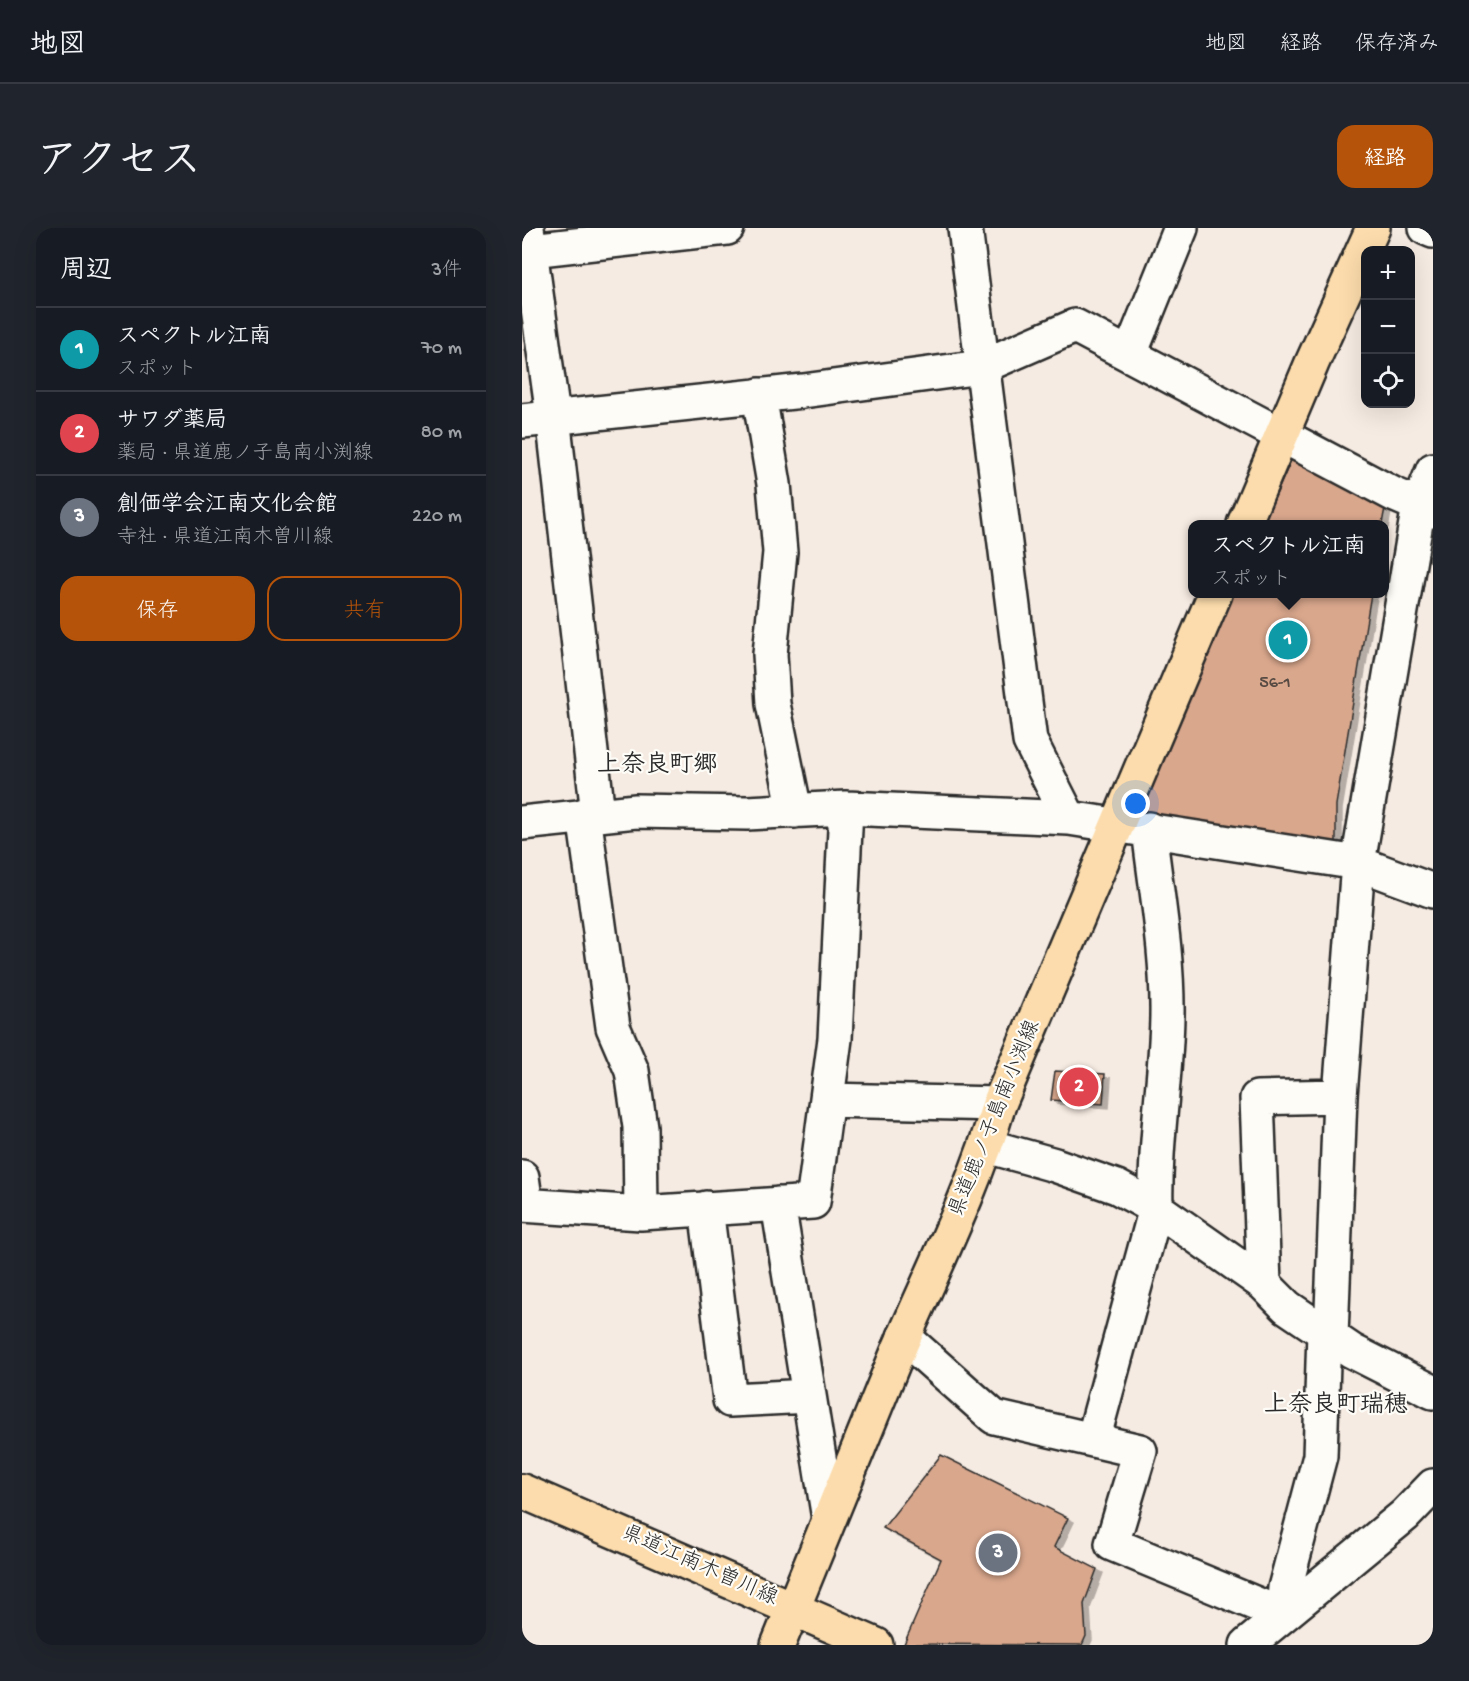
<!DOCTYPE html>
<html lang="ja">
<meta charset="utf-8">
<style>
body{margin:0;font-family:"Gochi Hand","Klee One",sans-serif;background:#20242c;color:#f1f3f6}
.controls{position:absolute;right:18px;top:18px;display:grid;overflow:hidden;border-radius:12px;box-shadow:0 6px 24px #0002}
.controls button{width:54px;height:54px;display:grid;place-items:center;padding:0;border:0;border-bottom:2px solid #363941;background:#171b24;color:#f1f3f6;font:30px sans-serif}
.you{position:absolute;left:614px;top:576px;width:21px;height:21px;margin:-15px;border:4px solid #fff;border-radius:50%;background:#1a73e8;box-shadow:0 0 0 9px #1a73e833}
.badge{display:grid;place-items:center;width:39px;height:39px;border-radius:50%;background:#b45309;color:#fff;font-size:20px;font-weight:700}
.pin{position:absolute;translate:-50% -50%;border:3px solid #fff;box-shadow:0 2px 6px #0006}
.popup{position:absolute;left:666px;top:292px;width:201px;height:78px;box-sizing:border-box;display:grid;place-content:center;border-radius:12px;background:#171b24;filter:drop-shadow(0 2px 4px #0005);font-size:20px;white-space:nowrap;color:#9ea1a6}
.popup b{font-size:22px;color:#f1f3f6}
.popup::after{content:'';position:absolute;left:50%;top:100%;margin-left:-12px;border:12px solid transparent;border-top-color:#171b24}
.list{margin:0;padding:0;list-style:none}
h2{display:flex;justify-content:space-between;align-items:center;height:78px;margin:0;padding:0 24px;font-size:26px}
h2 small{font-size:20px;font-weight:400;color:#9ea1a6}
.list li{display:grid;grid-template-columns:39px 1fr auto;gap:18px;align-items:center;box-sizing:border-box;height:84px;padding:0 24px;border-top:2px solid #363941}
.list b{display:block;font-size:22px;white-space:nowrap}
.list p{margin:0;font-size:20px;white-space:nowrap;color:#9ea1a6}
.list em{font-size:20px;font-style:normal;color:#9ea1a6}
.actions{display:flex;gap:12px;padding:18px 24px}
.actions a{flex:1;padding:14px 0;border:2px solid #b45309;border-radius:18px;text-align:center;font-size:21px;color:#b45309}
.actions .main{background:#b45309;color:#fff}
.icon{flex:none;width:33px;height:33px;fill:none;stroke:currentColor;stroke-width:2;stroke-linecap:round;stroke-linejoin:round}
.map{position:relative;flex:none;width:911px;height:1417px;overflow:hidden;border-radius:18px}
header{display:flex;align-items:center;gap:36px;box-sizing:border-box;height:84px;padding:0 30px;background:#171b24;border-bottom:2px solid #363941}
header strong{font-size:28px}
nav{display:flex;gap:33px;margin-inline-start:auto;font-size:21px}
.intro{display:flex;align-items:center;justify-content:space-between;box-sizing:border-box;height:144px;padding:0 36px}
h1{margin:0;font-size:42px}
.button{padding:15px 27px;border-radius:18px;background:#b45309;color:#fff;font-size:21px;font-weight:700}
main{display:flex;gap:36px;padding:0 36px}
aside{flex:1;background:#171b24;border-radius:18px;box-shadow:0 6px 24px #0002}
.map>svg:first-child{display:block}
.building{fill:#d9a78c;stroke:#2b2b2b;stroke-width:1.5;filter:url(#shadow)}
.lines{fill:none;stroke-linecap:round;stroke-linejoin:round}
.minor-casing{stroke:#2b2b2b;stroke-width:38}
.major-casing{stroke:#2b2b2b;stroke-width:38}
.minor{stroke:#fdfcf7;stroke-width:33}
.major{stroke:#fcdcac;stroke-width:33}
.labels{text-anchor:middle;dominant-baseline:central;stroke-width:4.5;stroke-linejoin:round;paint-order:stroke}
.number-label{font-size:18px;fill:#564a43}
.street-label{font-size:21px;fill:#2b2b2b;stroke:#fdfcf7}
.quarter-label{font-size:24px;font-weight:bold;fill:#2b2b2b;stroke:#fdfcf7}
</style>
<header>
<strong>地図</strong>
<nav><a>地図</a><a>経路</a><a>保存済み</a></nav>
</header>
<div class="intro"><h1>アクセス</h1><a class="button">経路</a></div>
<main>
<aside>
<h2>周辺<small>3件</small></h2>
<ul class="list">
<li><span class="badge" style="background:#0f9aa8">1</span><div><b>スペクトル江南</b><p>スポット</p></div><em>70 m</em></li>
<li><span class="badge" style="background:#e0444e">2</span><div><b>サワダ薬局</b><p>薬局 · 県道鹿ノ子島南小渕線</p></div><em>80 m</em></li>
<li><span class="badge" style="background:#6b7280">3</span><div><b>創価学会江南文化会館</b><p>寺社 · 県道江南木曽川線</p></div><em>220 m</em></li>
</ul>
<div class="actions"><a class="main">保存</a><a>共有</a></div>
</aside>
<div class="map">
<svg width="911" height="1417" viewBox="0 0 911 1417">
<defs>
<filter id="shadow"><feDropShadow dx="6" dy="4" stdDeviation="0" flood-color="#0004"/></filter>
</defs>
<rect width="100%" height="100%" fill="#f6ebe2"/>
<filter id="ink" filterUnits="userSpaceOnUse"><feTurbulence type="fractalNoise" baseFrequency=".0167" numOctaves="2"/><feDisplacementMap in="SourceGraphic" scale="12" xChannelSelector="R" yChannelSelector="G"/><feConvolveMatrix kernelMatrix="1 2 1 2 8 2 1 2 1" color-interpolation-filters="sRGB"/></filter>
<g filter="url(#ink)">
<path class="building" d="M771,228L863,280L860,296H741Z
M711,366H849L814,577V622L615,585Z
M533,843L583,846L581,876L529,872Z
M419,1227L546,1290L532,1319L575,1341L562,1376L564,1408L560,1417L382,1416L419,1331L361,1300Z"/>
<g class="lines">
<g class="minor-casing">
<path id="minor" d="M5,0L31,188L76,586
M443,0L508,513L547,590
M904,0L911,3
M0,23L205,0
M608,126L659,0
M237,167L252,256L258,324L248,426L251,476L273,583
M0,193L281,163L459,139L553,98L871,266L911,283
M62,587L91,799L110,843L118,899L119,985
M0,595L114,583L225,585L324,580L547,590L836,635L911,663
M818,868L836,635L897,277L911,242
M305,872L477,876
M465,918L533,937L595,959L634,980L742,1056L765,1079L830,1123L911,1164
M0,949L4,977
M256,976L307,1291
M0,977L119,985L291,974L313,811L324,580
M184,980L208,1172L287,1168
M742,1056L735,870L818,868L809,1109
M382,1109L472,1189L618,1223L590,1316L761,1387L763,1360L798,1228L802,1104
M571,1212L634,980C632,916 644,852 645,788C646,725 634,663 627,601
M725,1417L883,1287L911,1258"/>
</g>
<g class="major-casing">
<path id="major" d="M722,296L790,135L851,0
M0,1263L354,1417
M256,1417C296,1318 336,1219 377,1121C412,1040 452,961 477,876L693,366"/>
</g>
<use href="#minor" class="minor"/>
<use href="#major" class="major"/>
</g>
</g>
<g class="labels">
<g class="number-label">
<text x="753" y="455">56-1</text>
</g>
<g class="street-label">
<text transform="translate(474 891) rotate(-68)">県道鹿ノ子島南小渕線</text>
<text transform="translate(177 1339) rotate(24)">県道江南木曽川線</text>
</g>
<g class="quarter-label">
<text x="135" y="538">上奈良町郷</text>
<text x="814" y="1178">上奈良町瑞穂</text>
</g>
</g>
</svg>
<div class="controls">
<button>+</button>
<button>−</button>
<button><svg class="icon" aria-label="locate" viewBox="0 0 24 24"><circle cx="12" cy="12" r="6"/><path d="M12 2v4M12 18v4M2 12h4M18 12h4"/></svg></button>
</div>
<div class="you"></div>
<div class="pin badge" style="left:766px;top:412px;background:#0f9aa8">1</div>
<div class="popup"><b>スペクトル江南</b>スポット</div>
<div class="pin badge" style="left:557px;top:859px;background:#e0444e">2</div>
<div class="pin badge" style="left:476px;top:1325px;background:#6b7280">3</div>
</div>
</main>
